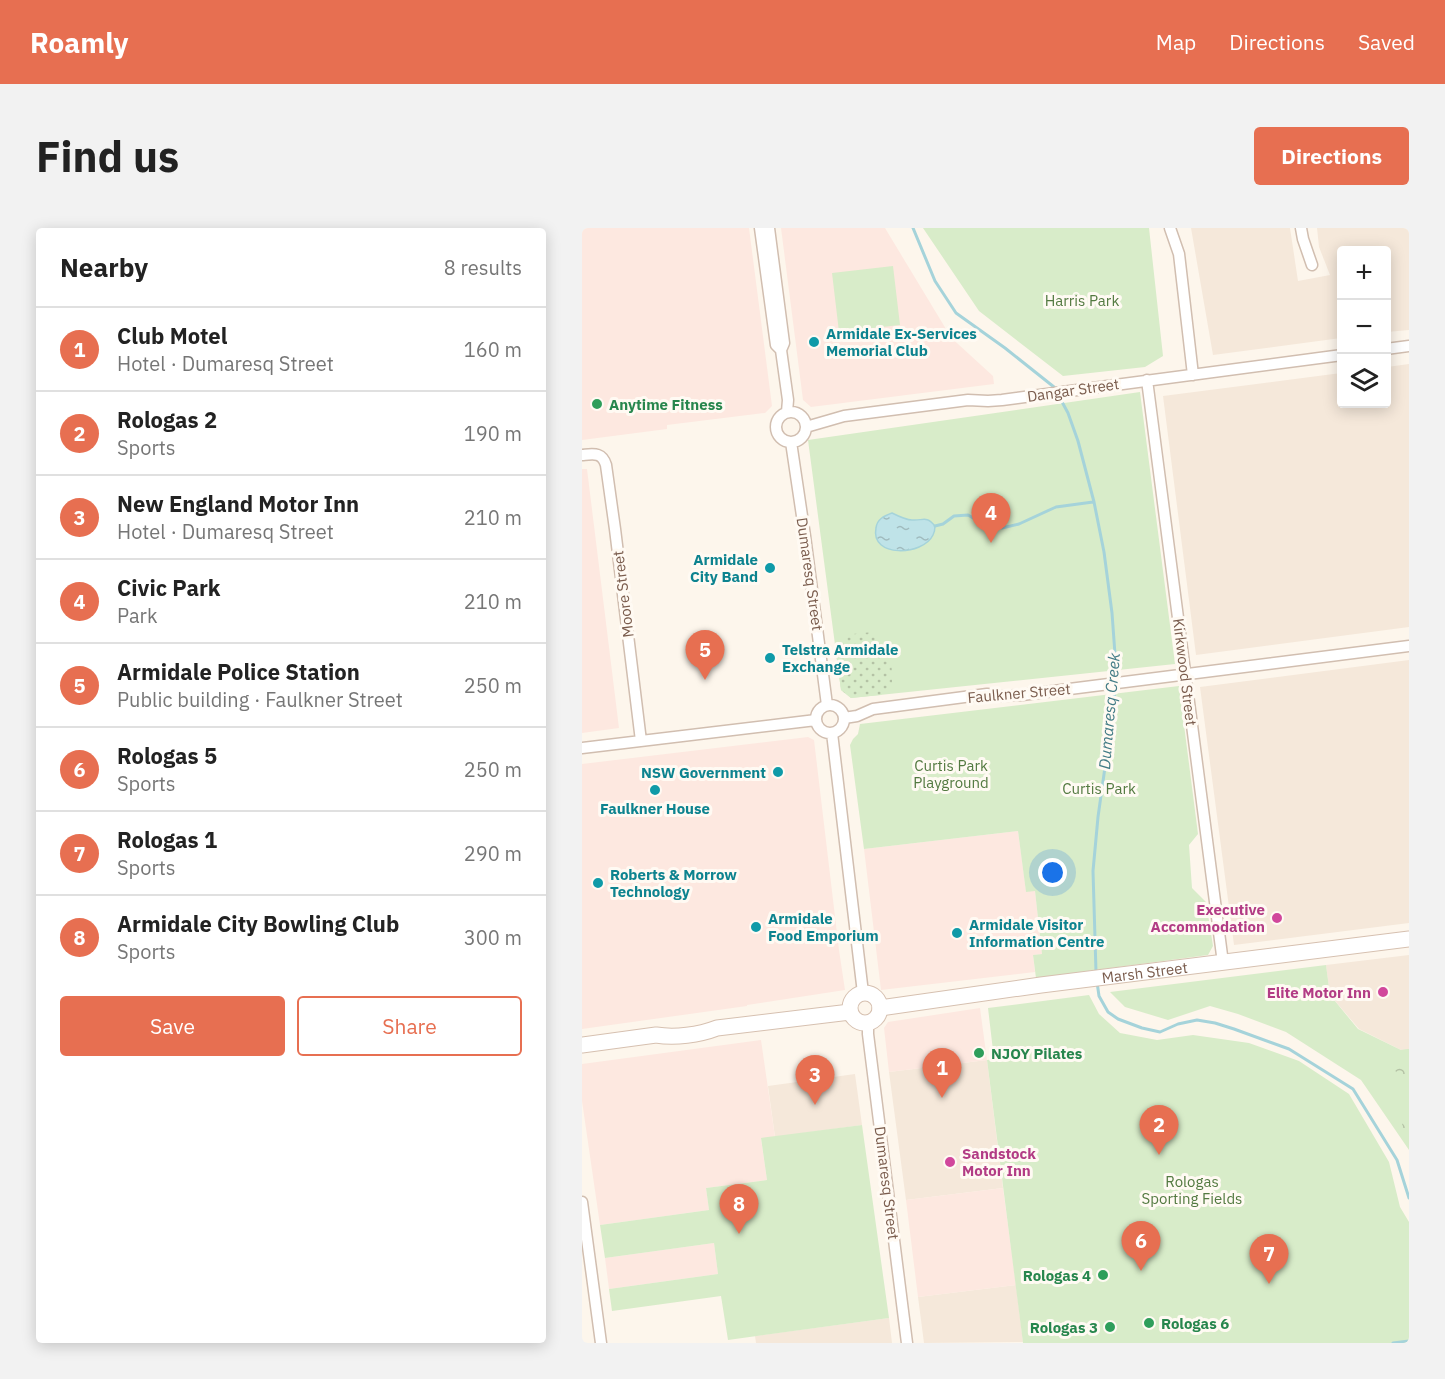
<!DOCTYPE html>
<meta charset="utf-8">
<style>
body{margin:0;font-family:"IBM Plex Sans",sans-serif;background:#f2f2f2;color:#222}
.controls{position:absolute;right:18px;top:18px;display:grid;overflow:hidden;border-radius:6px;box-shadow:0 3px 15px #0003}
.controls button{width:54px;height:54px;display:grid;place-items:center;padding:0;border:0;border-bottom:2px solid #e0e0e0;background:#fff;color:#222;font:30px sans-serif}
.you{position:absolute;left:471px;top:645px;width:21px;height:21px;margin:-15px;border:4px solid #fff;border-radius:50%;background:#1a73e8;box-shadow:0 0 0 9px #1a73e833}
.badge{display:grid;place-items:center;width:39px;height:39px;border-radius:50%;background:#e76f51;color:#fff;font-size:20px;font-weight:700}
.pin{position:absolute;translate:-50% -50px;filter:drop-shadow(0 2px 3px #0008)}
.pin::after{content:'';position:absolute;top:32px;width:21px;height:18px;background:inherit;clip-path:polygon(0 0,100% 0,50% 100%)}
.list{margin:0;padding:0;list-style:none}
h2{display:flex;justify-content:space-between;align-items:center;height:78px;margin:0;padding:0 24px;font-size:26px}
h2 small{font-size:20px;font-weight:400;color:#767676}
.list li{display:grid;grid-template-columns:39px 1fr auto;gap:18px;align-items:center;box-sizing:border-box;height:84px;padding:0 24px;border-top:2px solid #e0e0e0}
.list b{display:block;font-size:22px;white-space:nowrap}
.list p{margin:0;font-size:20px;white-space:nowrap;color:#767676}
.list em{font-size:20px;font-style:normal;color:#767676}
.actions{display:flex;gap:12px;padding:18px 24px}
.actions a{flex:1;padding:14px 0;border:2px solid #e76f51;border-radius:6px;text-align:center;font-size:21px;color:#e76f51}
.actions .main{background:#e76f51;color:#fff}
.icon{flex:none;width:33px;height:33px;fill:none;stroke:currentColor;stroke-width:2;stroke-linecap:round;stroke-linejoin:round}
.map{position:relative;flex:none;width:827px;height:1115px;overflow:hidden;border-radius:6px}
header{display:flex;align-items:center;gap:36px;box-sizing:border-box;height:84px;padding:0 30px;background:#e76f51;color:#fff}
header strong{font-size:28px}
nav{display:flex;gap:33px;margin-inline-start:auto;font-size:21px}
.intro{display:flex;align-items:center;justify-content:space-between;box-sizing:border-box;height:144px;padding:0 36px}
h1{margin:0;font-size:42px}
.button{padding:15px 27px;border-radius:6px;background:#e76f51;color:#fff;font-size:21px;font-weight:700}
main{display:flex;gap:36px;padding:0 36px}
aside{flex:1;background:#fff;border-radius:6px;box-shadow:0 3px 15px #0003}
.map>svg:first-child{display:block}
.residential{fill:#f5e8da}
.commercial{fill:#fde8e0}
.green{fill:#d8ecc9}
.forest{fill:url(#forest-crowns)}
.garden{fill:url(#garden-dots)}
.water{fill:url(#water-ripples);stroke:#a5d3da;stroke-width:1.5}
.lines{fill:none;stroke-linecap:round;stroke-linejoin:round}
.stream{stroke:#a5d3da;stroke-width:3}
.street-casing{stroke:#d1beb0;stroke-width:13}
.secondary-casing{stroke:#d6c0b0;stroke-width:17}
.street{stroke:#fff;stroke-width:10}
.secondary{stroke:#fff;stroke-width:15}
.culture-dot{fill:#0f9aa8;stroke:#fffaf3;stroke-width:2}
.leisure-dot{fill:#2e9e5b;stroke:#fffaf3;stroke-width:2}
.hotel-dot{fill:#d1479c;stroke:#fffaf3;stroke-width:2}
.labels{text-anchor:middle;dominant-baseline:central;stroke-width:6;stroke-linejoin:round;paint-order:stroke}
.park-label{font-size:15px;fill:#537a41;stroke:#fffaf3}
.culture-label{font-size:15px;font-weight:bold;fill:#0d838f;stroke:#fffaf3;text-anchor:start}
.street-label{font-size:15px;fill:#7a5c4d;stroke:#fffaf3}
.leisure-label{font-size:15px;font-weight:bold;fill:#27864d;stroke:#fffaf3;text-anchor:start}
.hotel-label{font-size:15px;font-weight:bold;fill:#b23c85;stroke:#fffaf3;text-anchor:end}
.water-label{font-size:16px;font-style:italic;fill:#437c86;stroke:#fffaf3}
</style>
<header>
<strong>Roamly</strong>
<nav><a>Map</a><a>Directions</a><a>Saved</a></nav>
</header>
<div class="intro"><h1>Find us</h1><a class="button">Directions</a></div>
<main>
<aside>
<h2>Nearby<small>8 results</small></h2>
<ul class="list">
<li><span class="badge">1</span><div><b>Club Motel</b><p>Hotel · Dumaresq Street</p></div><em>160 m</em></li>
<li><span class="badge">2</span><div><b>Rologas 2</b><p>Sports</p></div><em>190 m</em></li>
<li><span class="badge">3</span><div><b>New England Motor Inn</b><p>Hotel · Dumaresq Street</p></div><em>210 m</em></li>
<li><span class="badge">4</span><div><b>Civic Park</b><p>Park</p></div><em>210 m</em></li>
<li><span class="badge">5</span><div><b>Armidale Police Station</b><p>Public building · Faulkner Street</p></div><em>250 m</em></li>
<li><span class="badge">6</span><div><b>Rologas 5</b><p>Sports</p></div><em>250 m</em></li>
<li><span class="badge">7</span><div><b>Rologas 1</b><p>Sports</p></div><em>290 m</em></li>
<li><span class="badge">8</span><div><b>Armidale City Bowling Club</b><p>Sports</p></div><em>300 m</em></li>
</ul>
<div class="actions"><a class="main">Save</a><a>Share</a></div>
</aside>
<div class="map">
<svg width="827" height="1115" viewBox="0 0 827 1115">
<defs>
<pattern id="forest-crowns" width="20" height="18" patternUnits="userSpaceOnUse" patternTransform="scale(1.5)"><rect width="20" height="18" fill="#d8ecc9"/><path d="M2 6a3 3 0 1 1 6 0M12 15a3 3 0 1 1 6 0" fill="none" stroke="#b4c2a5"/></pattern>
<pattern id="garden-dots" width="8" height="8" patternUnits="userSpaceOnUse" patternTransform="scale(1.5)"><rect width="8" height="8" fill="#d8ecc9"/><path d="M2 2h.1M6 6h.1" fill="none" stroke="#b4c2a5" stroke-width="1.8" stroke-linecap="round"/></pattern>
<pattern id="water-ripples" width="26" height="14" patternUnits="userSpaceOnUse" patternTransform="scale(1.5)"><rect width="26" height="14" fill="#bfe3e8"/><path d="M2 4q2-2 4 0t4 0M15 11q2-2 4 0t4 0" fill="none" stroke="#a0bbbe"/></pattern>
</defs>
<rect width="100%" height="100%" fill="#fdf6ec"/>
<path class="residential" d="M609,0H708L716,53L748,47L737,19L735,0H827V102L805,104L804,22H760L759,110L631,127Z
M827,136V399L614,427L581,168L759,145L760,176H804L805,139Z
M827,432V695L652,717L618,459Z
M827,727V821L819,822L777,801L748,767L744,737Z
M405,832L421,960L324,972L307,844Z
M273,846L280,897L193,909L186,858Z
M434,1057L441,1114L342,1115L336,1069Z
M307,1090L310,1115H174L173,1108Z"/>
<path class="commercial" d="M0,0H167L190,178L183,185L85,197V201L0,212Z
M199,0H303L364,101V105L411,148L412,156L229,179L221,172Z
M0,241H5L37,500L0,505Z
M226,509L232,512L257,722L263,762L165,777V778L0,801V536Z
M436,603L444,663H453L460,726L451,727L453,744L299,762L282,621Z
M398,780L405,832L307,844L302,800L306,794Z
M179,812L193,909L179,911L185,952L124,960L127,982L18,997L0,873V836Z
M421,960L434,1057L336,1069L324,972Z
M132,1015L136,1046L27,1061L23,1030Z"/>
<path class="green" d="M341,0H567L581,128L563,139L481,148L397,83Z
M311,38L318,97L257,104L250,45Z
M558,164L593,436L269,470L259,462L226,212Z
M597,458L616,606L607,617L610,660L624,674L631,718L626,727L454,750L451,727L460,726L453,663L444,664L436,603L282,621L268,517L271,511L276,506L278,496Z
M744,737L748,767L776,801L819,822L827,821V922L779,852L704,804L656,786L628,778L586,792L543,779L528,764Z
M507,767L517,786L538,805L575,812L611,807L667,815L717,833L767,866L807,934L818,979L827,994V1115H441L405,832L412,831L406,780Z
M280,897L307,1090L146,1112L139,1068L30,1083L27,1061L136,1046L132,1015L23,1030L18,997L127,982L124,960L185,952L179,910Z"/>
<path class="forest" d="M827,821V909C814,894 822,884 826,868L811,838L819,822Z"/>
<path class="garden" d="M291,404C309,422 310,430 310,455L299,467L269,470L259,462L253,418L271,406Z"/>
<path class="water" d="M310,285C316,288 324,292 330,292C341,293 344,287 353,298C353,301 352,305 351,307C341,328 288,330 294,300C295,291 302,288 310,285Z"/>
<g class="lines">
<path class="stream" d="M331,0L353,53L374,85L423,120L472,159L486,185L496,213L512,274L522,324L530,385L534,440L533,452
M353,298L361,296L372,288L386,287L398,294L420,300L437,296L474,279L511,274
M514,744L511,643L516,589L532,475L533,458
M515,754L517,768L526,784L536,791L560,800L578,804L596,796L615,792L633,795L652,801L707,821L771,861L815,932L827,970
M811,1115L827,1113"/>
<g class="street-casing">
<path id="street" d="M178,0L194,117L199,122
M187,0L202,115L199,122L206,172L205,184
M588,0L597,26L611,147
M719,0L721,11L730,37
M804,121L827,118
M565,152L641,735
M194 199a15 15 0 1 1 30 0a15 15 0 1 1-30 0Z
M224,199L262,188L386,172L406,173L420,172L760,127
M209,214L223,308L245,477
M0,227C12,226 20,224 24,237L33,301L59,513
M234 491a14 14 0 1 1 28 0a14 14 0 1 1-28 0Z
M262,490L275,488L291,481L405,466L416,468L440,467L827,418
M250,505L281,765
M0,520L234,492
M286,795V806L325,1115
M0,974L19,1115"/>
</g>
<g class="secondary-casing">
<g id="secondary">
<circle cx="283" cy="780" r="15"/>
<path id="s1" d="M298,780L459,757L827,711"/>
<path d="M0,817L74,807C93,810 117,807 135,800L268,784"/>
</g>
</g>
<use href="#street" class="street"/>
<use href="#secondary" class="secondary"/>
</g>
<g class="culture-dot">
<circle cx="232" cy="114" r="6"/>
<circle cx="188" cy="340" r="6"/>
<circle cx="188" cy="430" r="6"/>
<circle cx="196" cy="544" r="6"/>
<circle cx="73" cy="562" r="6"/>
<circle cx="16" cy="655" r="6"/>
<circle cx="174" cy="699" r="6"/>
<circle cx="375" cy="705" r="6"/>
</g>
<g class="leisure-dot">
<circle cx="15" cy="176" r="6"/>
<circle cx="397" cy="825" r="6"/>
<circle cx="521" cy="1047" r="6"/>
<circle cx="567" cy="1095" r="6"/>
<circle cx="528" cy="1099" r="6"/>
</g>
<g class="hotel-dot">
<circle cx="695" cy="690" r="6"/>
<circle cx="801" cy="764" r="6"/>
<circle cx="368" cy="934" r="6"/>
</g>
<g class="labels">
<g class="park-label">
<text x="500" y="72">Harris Park</text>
<text x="369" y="537">Curtis Park<tspan x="369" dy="17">Playground</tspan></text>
<text x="517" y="560">Curtis Park</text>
<text x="610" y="953">Rologas<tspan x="610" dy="17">Sporting Fields</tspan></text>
</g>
<g class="culture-label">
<text x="244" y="105">Armidale Ex-Services<tspan x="244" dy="17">Memorial Club</tspan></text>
<text x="176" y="331" text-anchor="end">Armidale<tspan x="176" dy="17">City Band</tspan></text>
<text x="200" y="421">Telstra Armidale<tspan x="200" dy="17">Exchange</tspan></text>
<text x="184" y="544" text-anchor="end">NSW Government</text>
<text x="73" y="580" text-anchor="middle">Faulkner House</text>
<text x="28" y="646">Roberts &amp; Morrow<tspan x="28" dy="17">Technology</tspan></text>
<text x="186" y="690">Armidale<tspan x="186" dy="17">Food Emporium</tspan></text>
<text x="387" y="696">Armidale Visitor<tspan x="387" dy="17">Information Centre</tspan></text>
</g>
<g class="street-label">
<text transform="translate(491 162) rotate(-8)">Dangar Street</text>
<text transform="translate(228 346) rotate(82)">Dumaresq Street</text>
<text transform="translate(41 366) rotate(-97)">Moore Street</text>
<text transform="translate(603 444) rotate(83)">Kirkwood Street</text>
<text transform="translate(437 465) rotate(-5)">Faulkner Street</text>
<text stroke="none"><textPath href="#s1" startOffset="267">Marsh Street</textPath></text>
<text transform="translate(305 955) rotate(83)">Dumaresq Street</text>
</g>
<g class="leisure-label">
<text x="27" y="176">Anytime Fitness</text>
<text x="409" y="825">NJOY Pilates</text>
<text x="509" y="1047" text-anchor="end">Rologas 4</text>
<text x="579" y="1095">Rologas 6</text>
<text x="516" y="1099" text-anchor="end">Rologas 3</text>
</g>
<g class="hotel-label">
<text x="683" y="681">Executive<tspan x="683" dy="17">Accommodation</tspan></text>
<text x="789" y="764">Elite Motor Inn</text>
<text x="380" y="925" text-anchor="start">Sandstock<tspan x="380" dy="17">Motor Inn</tspan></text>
</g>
<g class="water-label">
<text transform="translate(527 483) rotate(-85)">Dumaresq Creek</text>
</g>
</g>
</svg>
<div class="controls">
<button>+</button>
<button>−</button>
<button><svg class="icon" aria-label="layers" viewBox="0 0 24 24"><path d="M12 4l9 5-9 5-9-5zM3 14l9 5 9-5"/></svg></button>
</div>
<div class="you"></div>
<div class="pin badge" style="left:360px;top:870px">1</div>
<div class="pin badge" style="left:577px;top:927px">2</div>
<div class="pin badge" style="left:233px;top:877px">3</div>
<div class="pin badge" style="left:409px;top:315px">4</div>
<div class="pin badge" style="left:123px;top:452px">5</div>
<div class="pin badge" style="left:559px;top:1043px">6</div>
<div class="pin badge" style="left:687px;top:1056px">7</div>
<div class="pin badge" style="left:157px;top:1006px">8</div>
</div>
</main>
